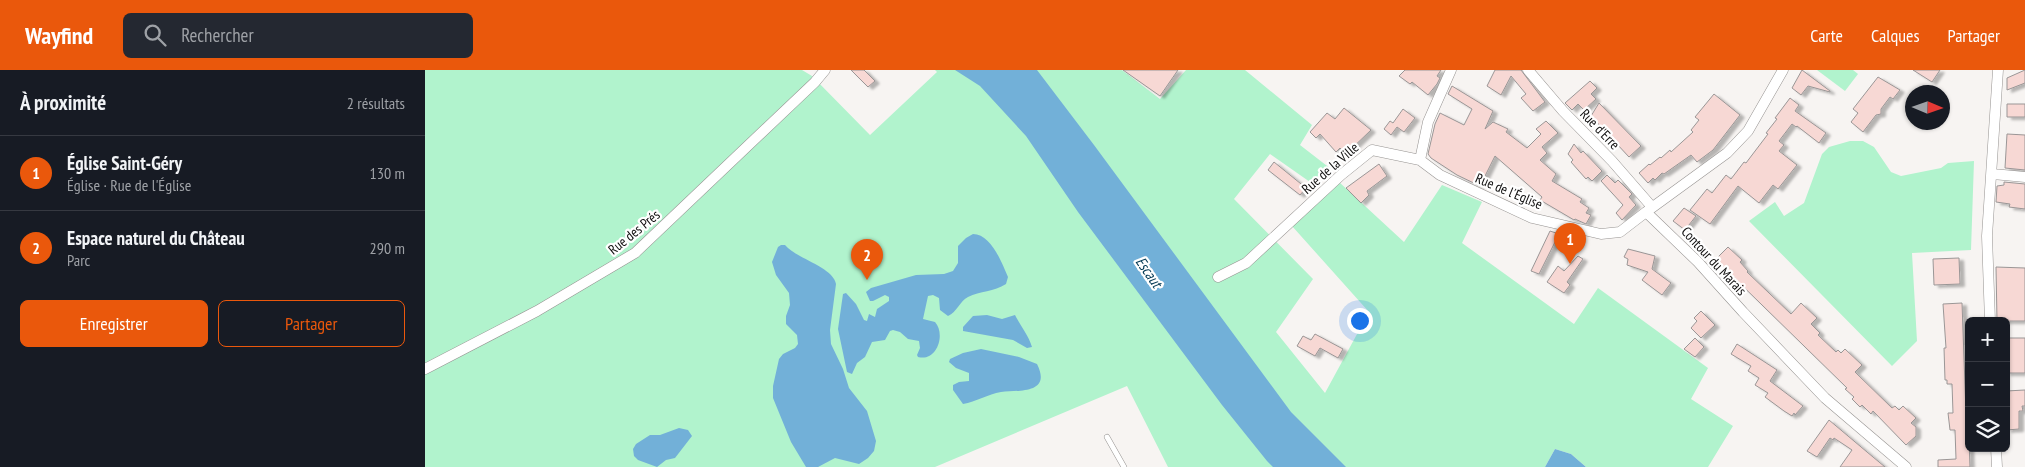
<!DOCTYPE html>
<html lang="fr">
<meta charset="utf-8">
<style>
body{margin:0;font-family:"PT Sans Narrow",sans-serif;background:#242831;color:#f1f3f6}
.controls{position:absolute;right:15px;bottom:15px;display:grid;overflow:hidden;border-radius:8px;box-shadow:0 1px 4px #0004}
.controls button{width:45px;height:45px;display:grid;place-items:center;padding:0;border:0;border-bottom:1px solid #363941;background:#171b24;color:#f1f3f6;font:25px sans-serif}
.compass{position:absolute;left:1480px;top:15px;width:45px;height:45px;border-radius:50%;background:#171b24;box-shadow:0 1px 4px #0004;rotate:92deg}
.you{position:absolute;left:934px;top:250px;width:18px;height:18px;margin:-12px;border:4px solid #fff;border-radius:50%;background:#1a73e8;box-shadow:0 0 0 8px #1a73e833}
.badge{display:grid;place-items:center;width:32px;height:32px;border-radius:50%;background:#ea580c;color:#fff;font-size:16px;font-weight:700}
.pin{position:absolute;translate:-50% -41px;filter:drop-shadow(0 1px 2px #0008)}
.pin::after{content:'';position:absolute;top:26px;width:18px;height:15px;background:inherit;clip-path:polygon(0 0,100% 0,50% 100%)}
.list{margin:0;padding:0;list-style:none}
h2{display:flex;justify-content:space-between;align-items:center;height:65px;margin:0;padding:0 20px;font-size:21px}
h2 small{font-size:16px;font-weight:400;color:#9ea1a6}
.list li{display:grid;grid-template-columns:32px 1fr auto;gap:15px;align-items:center;box-sizing:border-box;height:75px;padding:0 20px;border-top:1px solid #363941}
.list b{display:block;font-size:19px;white-space:nowrap}
.list p{margin:0;font-size:16px;white-space:nowrap;color:#9ea1a6}
.list em{font-size:16px;font-style:normal;color:#9ea1a6}
.actions{display:flex;gap:10px;padding:15px 20px}
.actions a{flex:1;padding:11px 0;border:1px solid #ea580c;border-radius:8px;text-align:center;font-size:18px;color:#ea580c}
.actions .main{background:#ea580c;color:#fff}
.icon{flex:none;width:28px;height:28px;fill:none;stroke:currentColor;stroke-width:2;stroke-linecap:round;stroke-linejoin:round}
.map{position:relative;flex:none;width:1600px;height:397px;overflow:hidden}
header{display:flex;align-items:center;gap:30px;box-sizing:border-box;height:70px;padding:0 25px;background:#ea580c;color:#fff}
header strong{font-size:24px}
nav{display:flex;gap:28px;margin-inline-start:auto;font-size:18px}
.search{width:350px;height:45px;background:#242831;display:flex;align-items:center;gap:12px;box-sizing:border-box;padding:0 18px;border-radius:8px;color:#9ea1a6;font-size:19px}
main{display:flex}
aside{flex:1;background:#171b24}
.map>svg:first-child{display:block}
.green{fill:#b1f3cd}
.water{fill:#72b0d8}
.building{fill:#f7d8d4;stroke:#9a9696;filter:url(#shadow)}
.lines{fill:none;stroke-linecap:round;stroke-linejoin:round}
.service-casing{stroke:#969391;stroke-width:6}
.minor-casing{stroke:#969391;stroke-width:11}
.service{stroke:#fff;stroke-width:5}
.minor{stroke:#fff;stroke-width:10}
.labels{text-anchor:middle;dominant-baseline:central;stroke-width:4.5;stroke-linejoin:round;paint-order:stroke}
.street-label{font-size:14px;fill:#0e0d0d;stroke:#fff}
.water-label{font-size:15px;font-style:italic;fill:#023853;stroke:#fff}
</style>
<header>
<strong>Wayfind</strong>
<div class="search"><svg class="icon" aria-label="search" viewBox="0 0 24 24"><circle cx="10" cy="10" r="6"/><path d="M15 15l6 6"/></svg>Rechercher</div>
<nav><a>Carte</a><a>Calques</a><a>Partager</a></nav>
</header>
<main>
<aside>
<h2>À proximité<small>2 résultats</small></h2>
<ul class="list">
<li><span class="badge">1</span><div><b>Église Saint-Géry</b><p>Église · Rue de l'Église</p></div><em>130 m</em></li>
<li><span class="badge">2</span><div><b>Espace naturel du Château</b><p>Parc</p></div><em>290 m</em></li>
</ul>
<div class="actions"><a class="main">Enregistrer</a><a>Partager</a></div>
</aside>
<div class="map">
<svg width="1600" height="397" viewBox="0 0 1600 397">
<defs>
<filter id="shadow"><feDropShadow dx="4.5" dy="2.5" stdDeviation="1" flood-color="#0004"/></filter>
</defs>
<rect width="100%" height="100%" fill="#f7f4f2"/>
<path class="green" d="M0,0H377L387,6L445,65L512,2L510,0H697L735,29L761,0H820L887,55L875,75L906,99L885,112L845,84L809,129L888,209L851,262L900,323L944,242L867,156L914,112L979,172L1017,115L1057,132L1037,173L1149,254L1173,218L1283,298L1266,329L1308,356L1283,397H1161L1146,384L1130,379L1120,397H743L702,316L510,397H0Z
M1392,0H1428L1433,4L1420,21Z
M1425,71H1438L1449,77L1466,102L1476,106L1516,98L1523,93L1549,91L1546,180L1487,183L1492,271L1467,296L1324,151L1350,132L1359,146L1379,133L1397,84L1404,77Z"/>
<path class="water" d="M530,0H612L669,75L866,342L921,397H848L842,391L797,335L653,142L601,66L555,16Z
M548,164C566,164 577,193 583,207L581,214C569,222 555,221 543,227C535,231 532,242 523,246L515,240L514,228L508,225L503,226L498,249L510,252C521,264 512,292 493,287L492,285L495,278L494,271L483,269L475,262L468,260L465,261L460,270L447,272L440,287L432,293L427,304L422,302L413,259L418,224L421,223L431,234L439,250L442,251L444,244L450,247L452,239L464,231V227L460,225L448,231H445L441,222L446,218L491,205L519,204L528,201L533,193V176L541,168Z
M356,175H360C372,189 408,197 411,214L405,260L406,274L418,299L424,318L442,341L451,371L449,381L443,388L434,394L410,388L393,397H381L366,372L348,328V316L354,289L358,284L370,278L373,274L372,265L361,254V246L365,235L364,223L351,205L347,192L353,177Z
M562,245L577,249L590,245C595,255 604,266 607,277L602,278L588,270L538,261V257L548,246Z
M556,279L594,287L612,294C627,324 594,320 576,322C563,324 551,332 538,334L528,320V315L534,312L544,311V303L531,298L524,292L525,289L538,283Z
M254,358L263,360L267,366L250,388L241,390L232,397L213,390L209,386L208,379L211,374L225,365H235Z
M1130,379L1146,384L1161,397H1120Z"/>
<path class="building" d="M426,0H439L450,11L443,17Z
M698,0H753L735,26Z
M980,0H1016L1012,6L1015,8L1012,14L1003,25L987,12L985,14L974,6Z
M1070,0H1096L1120,32L1108,41L1096,28L1101,24L1086,6L1076,25L1062,16Z
M1377,0L1405,21V22L1383,16L1376,25L1367,18Z
M1488,0H1515L1507,12Z
M1600,0V13L1582,20V8Z
M1453,7L1475,20L1468,29L1465,27L1456,39V44L1451,45L1438,62L1426,52L1433,43L1428,39Z
M1165,11L1172,18L1166,24L1171,29L1159,40L1153,34L1147,40L1140,33Z
M1027,16L1068,41L1060,59L1068,52L1083,59L1081,62L1102,78L1116,64L1111,59L1121,51L1133,63L1117,77L1122,83L1115,90L1131,104L1127,111L1157,129L1155,132L1164,138L1161,143L1166,145L1161,154L1150,149L1149,150L1115,130L1117,127L1070,86L1055,116L1032,105L1006,88L1003,84L1010,54L1015,43L1039,55L1047,39L1023,24Z
M1289,24L1315,45L1288,80L1272,92L1266,85L1239,104L1237,103L1230,110L1228,108L1223,113L1214,103L1224,94L1225,95L1235,87L1236,88L1245,80L1246,82L1268,62L1266,60L1274,50L1270,47Z
M1365,28L1374,35L1370,41L1401,63L1394,73L1372,56L1371,57L1367,54L1354,71L1359,75L1354,81L1372,95L1353,119L1348,115L1334,133L1313,116L1285,154L1265,140L1282,119L1287,123L1301,105L1306,109L1319,92L1321,93L1324,89L1343,64L1341,63L1352,49L1350,48Z
M1174,33L1216,76L1204,87L1166,46Z
M1582,34H1600V47H1582Z
M919,38L946,60L921,84L915,78L911,82L895,64L891,68L885,62L902,43L910,49Z
M978,39L990,48L979,62L972,57L966,65L959,59L965,51L968,53Z
M1582,64L1600,65V100L1580,98Z
M1149,74L1156,83L1158,81L1177,101L1167,111L1163,107L1161,109L1146,92L1148,90L1143,84Z
M849,92L881,118L875,125L843,100Z
M954,94L962,106L942,121L944,125L936,133L921,118Z
M1182,105L1190,113L1193,110L1207,124L1204,127L1211,135L1197,150L1191,143L1198,135L1176,111Z
M1579,112L1600,114V139L1584,137L1585,134L1571,132L1572,116L1579,115Z
M1259,138L1271,146L1260,160L1248,151Z
M1125,161L1134,164L1114,204L1106,201Z
M1303,177L1317,190L1315,192L1323,201L1322,202L1366,244L1376,233L1392,248L1386,254L1395,263L1393,265L1411,282L1413,280L1416,283L1420,279L1437,295L1430,302L1467,338L1470,336L1474,340L1478,336L1491,348L1486,353L1491,357V366L1481,375L1448,341L1446,344L1437,335L1435,337L1427,329L1429,327L1420,319L1422,318L1294,193L1295,191L1292,188Z
M1203,179L1230,186L1227,199L1246,213L1237,225L1217,210L1223,202L1202,195L1203,189L1199,187Z
M1153,186L1158,189L1142,212L1145,215L1139,223L1122,212L1133,196L1139,201Z
M1534,188L1535,214L1509,215L1508,189Z
M1571,197L1600,198V251H1572Z
M1537,233L1542,370H1544L1545,397H1513V390L1531,389L1530,360H1525L1523,343H1528L1527,314H1522V310H1520L1519,278H1521L1518,234Z
M1276,241L1290,255L1276,268L1266,258L1272,251L1269,248Z
M890,264L918,279L913,288L895,278L890,286L872,276L878,266L886,270Z
M1270,268L1279,277L1270,287L1259,279Z
M1581,268H1600V303H1581Z
M1312,274L1352,300L1345,311L1378,336L1370,345L1369,343L1367,346L1359,341L1340,327L1343,323L1330,315L1334,308L1323,301L1326,296L1306,284Z
M1600,320V336H1597L1598,341H1594V359L1582,360L1581,321Z
M1404,350L1442,382L1460,397H1415L1427,380L1409,368L1408,370L1405,368L1392,387L1382,381Z"/>
<g class="lines">
<g class="service-casing">
<path id="service" d="M682,367L699,397"/>
</g>
<g class="minor-casing">
<path id="minor" d="M1103,0L1138,41L1187,91L1227,137
M1358,0L1323,61L1302,83L1221,142L1273,192L1318,242L1400,328L1481,397
M995,90L1015,105L1107,148L1176,164L1195,162L1221,142
M1568,104L1600,107
M793,207L821,193L916,105L947,80L995,90L1003,52L1026,0
M1565,251L1562,166L1573,0
M0,299L112,241L210,183L390,12L400,0
M1571,378L1572,397"/>
</g>
<use href="#service" class="service"/>
<use href="#minor" class="minor"/>
</g>
<g class="labels">
<g class="street-label">
<text transform="translate(1175 59) rotate(46)">Rue d'Erre</text>
<text transform="translate(905 98) rotate(-41)">Rue de la Ville</text>
<text transform="translate(1084 121) rotate(23)">Rue de l'Église</text>
<text transform="translate(209 162) rotate(-39)">Rue des Prés</text>
<text transform="translate(1289 191) rotate(47)">Contour du Marais</text>
</g>
<g class="water-label">
<text transform="translate(724 202) rotate(55)">Escaut</text>
</g>
</g>
</svg>
<div class="controls">
<button>+</button>
<button>−</button>
<button><svg class="icon" aria-label="layers" viewBox="0 0 24 24"><path d="M12 4l9 5-9 5-9-5zM3 14l9 5 9-5"/></svg></button>
</div>
<svg class="compass" viewBox="-18 -18 36 36"><path d="M0-13l5 13h-10z" fill="#e53935"/><path d="M0 13l5-13h-10z" fill="#9ea1a6"/></svg>
<div class="you"></div>
<div class="pin badge" style="left:1145px;top:194px">1</div>
<div class="pin badge" style="left:442px;top:210px">2</div>
</div>
</main>
